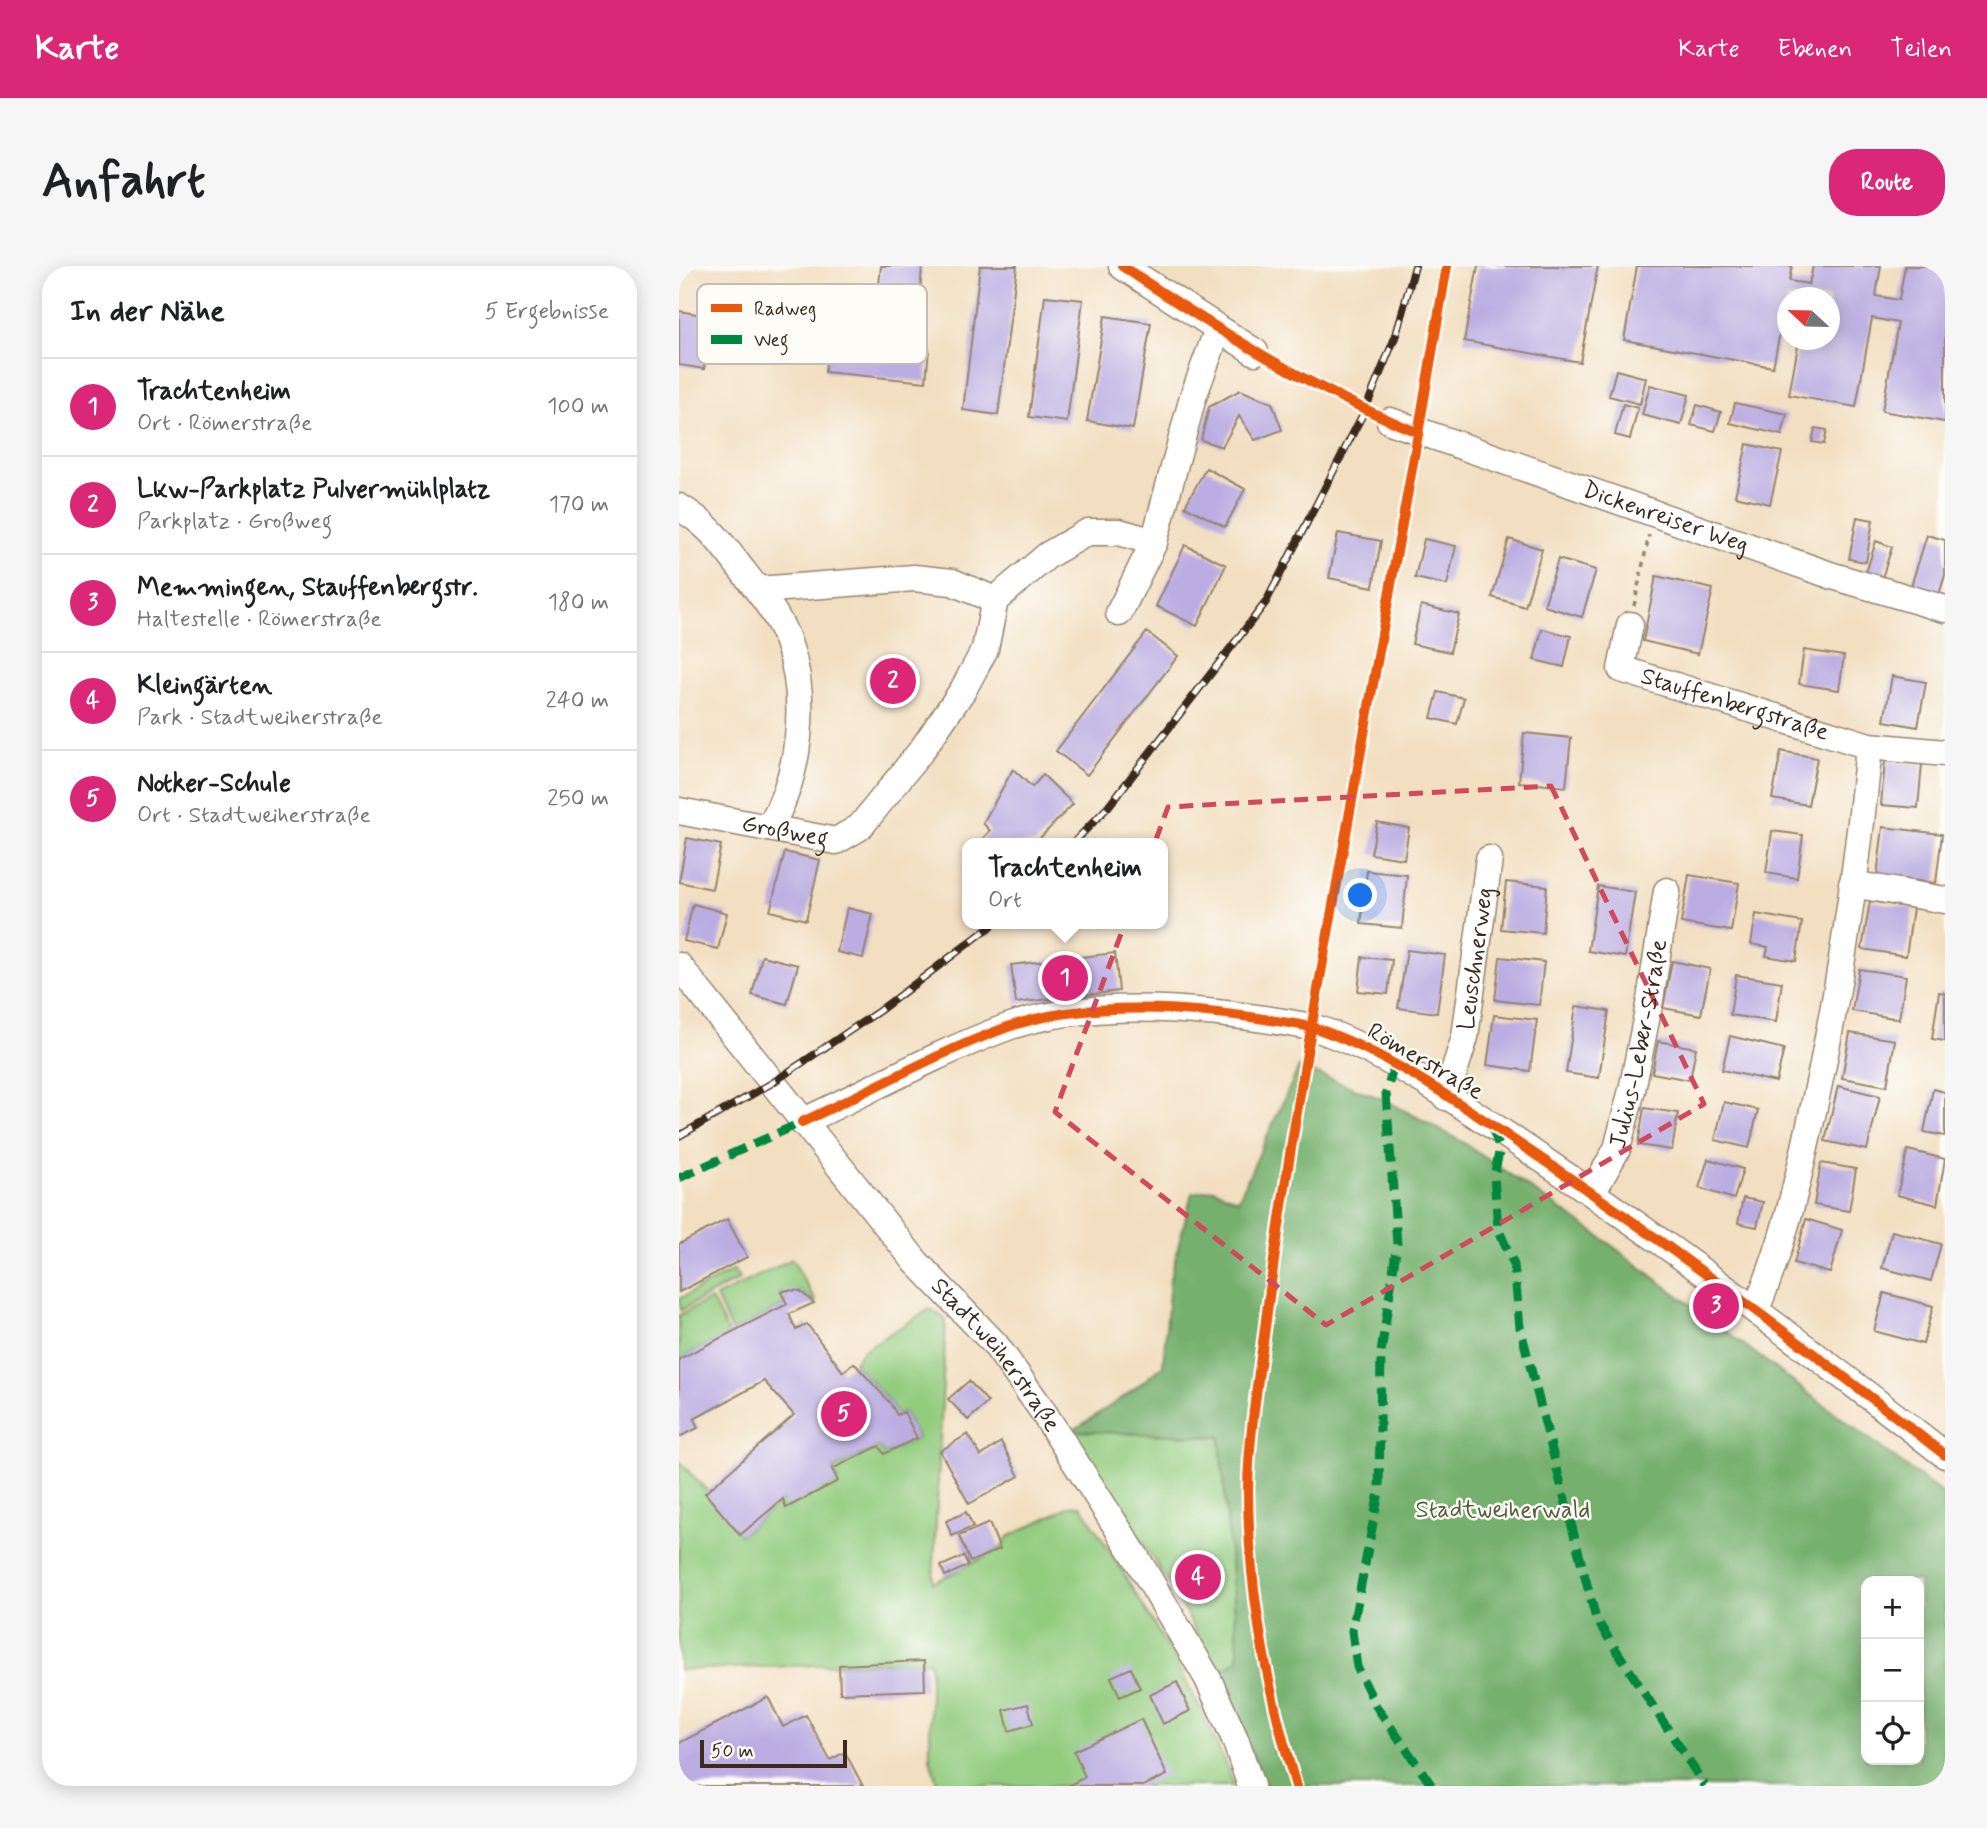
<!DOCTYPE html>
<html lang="de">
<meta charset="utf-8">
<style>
body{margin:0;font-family:Mynerve,sans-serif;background:#f6f6f6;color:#202124}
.controls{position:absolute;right:21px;bottom:21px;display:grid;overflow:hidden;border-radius:14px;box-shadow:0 4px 18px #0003}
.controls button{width:63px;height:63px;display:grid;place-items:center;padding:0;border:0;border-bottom:2px solid #e0e0e0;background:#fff;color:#202124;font:35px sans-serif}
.compass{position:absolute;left:1098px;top:21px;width:63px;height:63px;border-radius:50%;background:#fff;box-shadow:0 4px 18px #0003;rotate:292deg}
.scale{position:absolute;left:21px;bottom:18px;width:147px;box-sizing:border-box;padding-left:7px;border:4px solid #3b2a1e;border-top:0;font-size:19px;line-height:24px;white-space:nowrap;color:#3b2a1e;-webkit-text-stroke:5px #fdfcf7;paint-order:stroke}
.you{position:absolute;left:682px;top:630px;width:24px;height:24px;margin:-18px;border:5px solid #fff;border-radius:50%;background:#1a73e8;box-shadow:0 0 0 10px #1a73e833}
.badge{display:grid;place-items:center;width:46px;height:46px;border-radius:50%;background:#db2777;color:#fff;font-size:23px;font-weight:700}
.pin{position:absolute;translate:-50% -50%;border:4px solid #fff;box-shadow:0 2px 7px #0006}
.popup{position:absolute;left:283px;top:572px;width:206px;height:91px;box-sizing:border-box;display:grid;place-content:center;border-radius:14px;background:#fff;filter:drop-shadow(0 2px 5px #0005);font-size:23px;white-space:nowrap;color:#757577}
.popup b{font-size:26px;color:#202124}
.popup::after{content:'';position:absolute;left:50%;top:100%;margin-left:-14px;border:14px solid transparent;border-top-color:#fff}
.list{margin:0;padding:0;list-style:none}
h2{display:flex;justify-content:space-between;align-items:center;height:91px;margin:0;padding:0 28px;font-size:30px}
h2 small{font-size:23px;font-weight:400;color:#757577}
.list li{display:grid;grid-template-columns:46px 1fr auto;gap:21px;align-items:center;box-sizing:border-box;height:98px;padding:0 28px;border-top:2px solid #e0e0e0}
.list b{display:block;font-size:26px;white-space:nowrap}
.list p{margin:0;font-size:23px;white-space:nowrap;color:#757577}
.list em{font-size:23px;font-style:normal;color:#757577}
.icon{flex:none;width:38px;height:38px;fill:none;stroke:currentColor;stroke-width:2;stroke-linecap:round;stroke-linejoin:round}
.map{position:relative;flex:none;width:1266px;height:1520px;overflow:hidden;border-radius:28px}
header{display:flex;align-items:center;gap:42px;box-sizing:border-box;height:98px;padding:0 35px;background:#db2777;color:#fff}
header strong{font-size:33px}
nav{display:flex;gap:38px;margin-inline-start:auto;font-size:24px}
.intro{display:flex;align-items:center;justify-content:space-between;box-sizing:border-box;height:168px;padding:0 42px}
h1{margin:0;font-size:49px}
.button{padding:18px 32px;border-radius:28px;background:#db2777;color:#fff;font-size:24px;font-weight:700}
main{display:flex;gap:42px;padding:0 42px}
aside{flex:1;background:#fff;border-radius:28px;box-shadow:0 4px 18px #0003}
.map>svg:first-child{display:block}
.green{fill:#93cc7f;stroke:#677b4e;stroke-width:2}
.forest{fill:#76b06e;stroke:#586d46;stroke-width:2;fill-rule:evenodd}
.building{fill:#bbade2}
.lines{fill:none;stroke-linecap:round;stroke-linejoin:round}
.minor-casing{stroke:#96846f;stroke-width:29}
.path{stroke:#96846f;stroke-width:3.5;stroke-dasharray:5 5;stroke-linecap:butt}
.minor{stroke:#fff;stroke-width:26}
.rail-casing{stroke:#3b2a1e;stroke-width:8}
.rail{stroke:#fdfcf7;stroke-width:5;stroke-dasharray:16;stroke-linecap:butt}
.quiet{stroke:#00873e;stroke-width:9;stroke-dasharray:18 9;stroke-linecap:butt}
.cycleway-casing{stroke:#fdfcf7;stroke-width:15}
.cycleway{stroke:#e8590c;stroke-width:10}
.marked{fill:none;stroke:#d1495b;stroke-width:5;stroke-dasharray:14 9;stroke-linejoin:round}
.labels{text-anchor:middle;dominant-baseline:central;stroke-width:5;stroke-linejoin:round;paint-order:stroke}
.street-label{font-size:24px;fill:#3b2a1e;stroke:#fdfcf7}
.park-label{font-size:24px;fill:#555b3b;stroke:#fdfcf7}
.key{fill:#fdfcf7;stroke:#c3bdb6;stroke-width:2}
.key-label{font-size:19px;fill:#3b2a1e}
</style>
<header>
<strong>Karte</strong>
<nav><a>Karte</a><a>Ebenen</a><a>Teilen</a></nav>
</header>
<div class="intro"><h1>Anfahrt</h1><a class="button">Route</a></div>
<main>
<aside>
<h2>In der Nähe<small>5 Ergebnisse</small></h2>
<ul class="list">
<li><span class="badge">1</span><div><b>Trachtenheim</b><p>Ort · Römerstraße</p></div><em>100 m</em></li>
<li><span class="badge">2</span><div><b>Lkw-Parkplatz Pulvermühlplatz</b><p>Parkplatz · Großweg</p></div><em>170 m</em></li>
<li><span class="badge">3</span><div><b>Memmingen, Stauffenbergstr.</b><p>Haltestelle · Römerstraße</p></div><em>180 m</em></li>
<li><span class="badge">4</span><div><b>Kleingärten</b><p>Park · Stadtweiherstraße</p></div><em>240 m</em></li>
<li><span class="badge">5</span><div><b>Notker-Schule</b><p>Ort · Stadtweiherstraße</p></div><em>250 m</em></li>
</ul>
</aside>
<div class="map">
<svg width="1266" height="1520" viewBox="0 0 1266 1520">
<rect width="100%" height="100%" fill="#fdfcf7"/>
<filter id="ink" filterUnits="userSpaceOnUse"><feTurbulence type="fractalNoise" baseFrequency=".0143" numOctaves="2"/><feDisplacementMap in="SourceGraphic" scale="14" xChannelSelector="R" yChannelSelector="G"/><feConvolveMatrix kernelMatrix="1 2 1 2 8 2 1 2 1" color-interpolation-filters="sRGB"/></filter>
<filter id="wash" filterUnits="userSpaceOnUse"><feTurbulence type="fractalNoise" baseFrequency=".00686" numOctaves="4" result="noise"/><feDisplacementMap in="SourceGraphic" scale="28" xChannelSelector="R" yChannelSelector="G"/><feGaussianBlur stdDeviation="1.57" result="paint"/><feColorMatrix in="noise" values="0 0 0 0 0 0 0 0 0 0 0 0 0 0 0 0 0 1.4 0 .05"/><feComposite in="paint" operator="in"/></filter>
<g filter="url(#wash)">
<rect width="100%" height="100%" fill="#f2dec0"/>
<path class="green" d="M113,993L137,1035L135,1037L121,1025L102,1026L108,1038L53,1066L37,1031Z
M55,1004L60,1013L2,1044L0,1033Z
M32,1033L50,1068L0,1093V1049Z
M251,1043L267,1053L254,1317L321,1283L329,1271L391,1240L402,1239C458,1330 517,1419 555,1520H259L251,1492V1395L0,1404V1195L28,1225L61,1269L104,1233L107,1241L159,1214L153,1203L200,1180L205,1188L238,1172L225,1146L218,1149L211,1137L175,1097L183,1085Z
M393,1165L541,1171L560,1393L538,1408L503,1339Z"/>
<path class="forest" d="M620,801L706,834L782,875L916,967L1266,1230V1520H587L538,1408L560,1393L541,1171L393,1165L446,1130L484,1100L491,1013L513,927L535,923L559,934ZM1187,1315H1240V1494H1187Z"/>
<g id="blocks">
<path class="building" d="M202,0H243L240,42L198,38Z
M301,0H338L319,149L284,144Z
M799,0H919L901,96L785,75Z
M958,0H1113L1110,15L1130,18L1134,0H1202L1197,30L1220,34L1226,0H1266V156L1203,145L1219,57L1193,52L1177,141L1110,129L1120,74H1150V32H1108L1094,101L945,74Z
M366,30L404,34L388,156L350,151Z
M0,45L29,50L55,47L61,68L29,73L25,103L0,99Z
M426,50L472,57L454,163L408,155Z
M149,73L250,83L247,116L146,106Z
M937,104L967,112L961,138L930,130Z
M971,119L1010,129L1002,159L963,149Z
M561,124L593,137L603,164L576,174L560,150L543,181L522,174L530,141Z
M1056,137L1108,148L1103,169L1051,157Z
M944,138L959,142L951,173L936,169Z
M1018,139L1042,146L1036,165L1012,159Z
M1136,162L1148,164L1145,178L1133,176Z
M1068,178L1103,186L1091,238L1056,230Z
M527,202L566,223L546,261L506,240Z
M1178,251L1194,254L1187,296L1170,293Z
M659,267L702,275L694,321L650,312Z
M1248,269L1266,274V309L1260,329L1232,320Z
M745,273L777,280L768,319L736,312Z
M830,273L863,283L846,341L813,331Z
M1197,275L1213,281L1201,318L1185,313Z
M506,279L547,299L518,360L477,340Z
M879,293L917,304L903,351L865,340Z
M977,310L1034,323L1019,388L964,375Z
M742,339L780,348L771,386L733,378Z
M863,363L892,370L885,401L855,394Z
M468,366L499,390L408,509L377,485Z
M1125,384L1165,390L1160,424L1120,418Z
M1213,410L1247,416L1239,461L1205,455Z
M759,426L785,432L778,458L752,452Z
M845,467L892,472L887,521L840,516Z
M1102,485L1138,492L1129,539L1093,533Z
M1206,494L1243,498L1239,542L1202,539Z
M334,503L353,521L364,509L394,538L356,577H307L303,573L311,565L304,557Z
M698,556L730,562L725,593L692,588Z
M1204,561L1263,568L1257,617L1198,610Z
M1093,565L1124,569L1118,612L1087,607Z
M8,572L42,579L33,623L0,616Z
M106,586L141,594L127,654L91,645Z
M688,605L728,609L723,662L682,658Z
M1010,609L1060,617L1052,665L1002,657Z
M827,616L868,620L864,667L822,663Z
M919,620L956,626L946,691L909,685Z
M1191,635L1234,642L1227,690L1183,683Z
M14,638L48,647L39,683L5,675Z
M168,642L194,648L184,692L158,686Z
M1077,648L1123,656L1117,695L1087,690L1089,681L1072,678Z
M728,684L766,689L758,747L719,742Z
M436,687L440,725L337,737L332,699Z
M83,690L119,699L108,738L73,729Z
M683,691L713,694L709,728L679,725Z
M821,691L865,696L860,739L816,734Z
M993,695L1031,703L1022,749L984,742Z
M1180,703L1227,710L1220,753L1173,745Z
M1057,709L1103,716L1097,756L1051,749Z
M1260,726L1266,727V775L1253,773Z
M897,740L930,745L920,812L887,807Z
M815,749L858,754L851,805L808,799Z
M1171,767L1216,774L1208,820L1163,812Z
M1051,770L1105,783L1097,816L1043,804Z
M979,775L1017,782L1011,814L973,807Z
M1159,820L1201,830L1188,884L1146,875Z
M1254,823L1266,826V870L1245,866Z
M1045,836L1079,844L1070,882L1036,874Z
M965,842L999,847L993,884L959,879Z
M1229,884L1266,893L1258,939L1218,929Z
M1029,893L1064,903L1055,933L1020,922Z
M1142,897L1177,903L1170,945L1135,939Z
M1064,932L1084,936L1078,961L1059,957Z
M48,953L68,991L0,1026V978Z
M1127,953L1163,964L1151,1007L1115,997Z
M1213,965L1262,978L1252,1015L1203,1002Z
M108,1024L121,1025L135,1037L110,1048L117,1064L128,1058L164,1106L175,1097L211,1137L218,1149L225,1146L238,1172L205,1188L200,1180L153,1203L159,1215L107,1242L104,1233L61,1269L26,1227L115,1149L85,1115L15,1153L19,1162L0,1171V1093L108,1038L102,1026Z
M1205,1027L1254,1040L1244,1078L1195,1065Z
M290,1115L309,1136L289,1154L269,1133Z
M289,1168L302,1190L322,1176L340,1210L290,1238L261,1185Z
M287,1246L294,1261L273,1270L267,1255Z
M310,1257L321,1283L291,1296L280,1270Z
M285,1290L289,1300L266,1310L262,1300Z
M245,1395L246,1424L161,1427L160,1399Z
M452,1402L461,1422L441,1431L432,1411Z
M498,1416L511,1445L484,1458L471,1429Z
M89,1431L104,1461L127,1449L151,1494L166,1486L184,1520H0V1477Z
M349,1438L354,1458L330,1465L325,1444Z
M462,1453L488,1509L464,1520H389L406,1511L395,1485Z"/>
</g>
</g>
<g filter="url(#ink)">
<use href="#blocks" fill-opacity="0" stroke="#96846f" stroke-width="2"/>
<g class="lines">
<g class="minor-casing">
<g id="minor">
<path d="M443,0L576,86"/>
<path id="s1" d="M711,155L1154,310L1266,343"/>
<path d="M0,241C30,259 39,273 60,300C78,323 100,349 109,376C130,434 121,510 90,562"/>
<path d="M79,324L235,312L273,316L316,334"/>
<path d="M440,347L475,276L514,131L539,63"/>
<path id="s2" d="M951,359L942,403L1190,480C1178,607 1159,735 1131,859C1117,923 1103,983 1077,1043"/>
<path d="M1190,480L1266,487"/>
<path id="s3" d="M0,545L157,575L181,561L242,485L284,424L306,383L316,334L369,289L409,266H440L475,276"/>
<path d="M1173,618L1266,634"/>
<path id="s4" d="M0,700L237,996L316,1078L361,1141L457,1291L529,1413L556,1473L572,1520"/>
<path id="s5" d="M767,831L786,771L810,593"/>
<path d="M123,856C190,825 256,788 326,762C416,729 540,744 633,761C706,784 790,844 854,887C995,982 1132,1084 1266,1189"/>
<path id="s6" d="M913,927L938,883L953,824L971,734L988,625"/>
</g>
</g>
<path class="path" d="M955,340L970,269"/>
<use href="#minor" class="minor"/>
<g class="rail-casing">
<path id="rail" d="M394,577L429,541L587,336L686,144L717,69L736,0
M0,870L93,817L200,745L315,658"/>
</g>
<use href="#rail" class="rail"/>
<path class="quiet" d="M715,800L707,827L718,978L702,1087L700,1226L673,1365L678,1401L697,1440L753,1520
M813,862L821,882L815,910L819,962L835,999L841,1061L917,1353L1026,1520
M0,912L123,856"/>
<g class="cycleway-casing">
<path id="cycleway" d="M443,0C538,64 633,123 740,167
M123,856C190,825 256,788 326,762C416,729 540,744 633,761C706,784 790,844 854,887C995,982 1132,1084 1266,1189
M617,1520C588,1424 569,1324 569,1223C570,1164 581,1104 588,1046C605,915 628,785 651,656C691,437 731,219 768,0"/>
</g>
<use href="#cycleway" class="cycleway"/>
</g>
</g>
<path class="marked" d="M872,520L1025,838L647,1059L376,846L489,541Z"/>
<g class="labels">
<g class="street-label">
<text stroke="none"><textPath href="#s1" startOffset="292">Dickenreiser Weg</textPath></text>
<text stroke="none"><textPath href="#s2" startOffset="164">Stauffenbergstraße</textPath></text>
<text stroke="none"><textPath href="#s3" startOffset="108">Großweg</textPath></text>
<text stroke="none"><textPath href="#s5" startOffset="142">Leuschnerweg</textPath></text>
<text stroke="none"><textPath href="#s6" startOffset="158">Julius-Leber-Straße</textPath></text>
<text transform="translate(746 796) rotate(30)">Römerstraße</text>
<text stroke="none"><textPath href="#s4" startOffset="502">Stadtweiherstraße</textPath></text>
</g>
<g class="park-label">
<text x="824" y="1244">Stadtweiherwald</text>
</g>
</g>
<rect x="18" y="18" width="230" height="80" rx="10" class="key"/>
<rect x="32" y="38" width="31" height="8" fill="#e8590c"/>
<rect x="32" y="69" width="31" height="9" fill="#00873e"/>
<g class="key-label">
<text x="75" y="49">Radweg</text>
<text x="75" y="80">Weg</text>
</g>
</svg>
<div class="controls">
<button>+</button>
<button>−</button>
<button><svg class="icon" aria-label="locate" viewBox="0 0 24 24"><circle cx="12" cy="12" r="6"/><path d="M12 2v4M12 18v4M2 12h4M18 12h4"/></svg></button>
</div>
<svg class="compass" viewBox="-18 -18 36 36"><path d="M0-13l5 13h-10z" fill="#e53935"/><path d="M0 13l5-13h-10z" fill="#757577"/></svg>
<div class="scale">50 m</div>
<div class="you"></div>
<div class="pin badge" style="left:386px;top:712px">1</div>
<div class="popup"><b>Trachtenheim</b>Ort</div>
<div class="pin badge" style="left:214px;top:415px">2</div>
<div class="pin badge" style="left:1037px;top:1040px">3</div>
<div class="pin badge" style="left:519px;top:1311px">4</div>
<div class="pin badge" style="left:165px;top:1148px">5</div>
</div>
</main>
